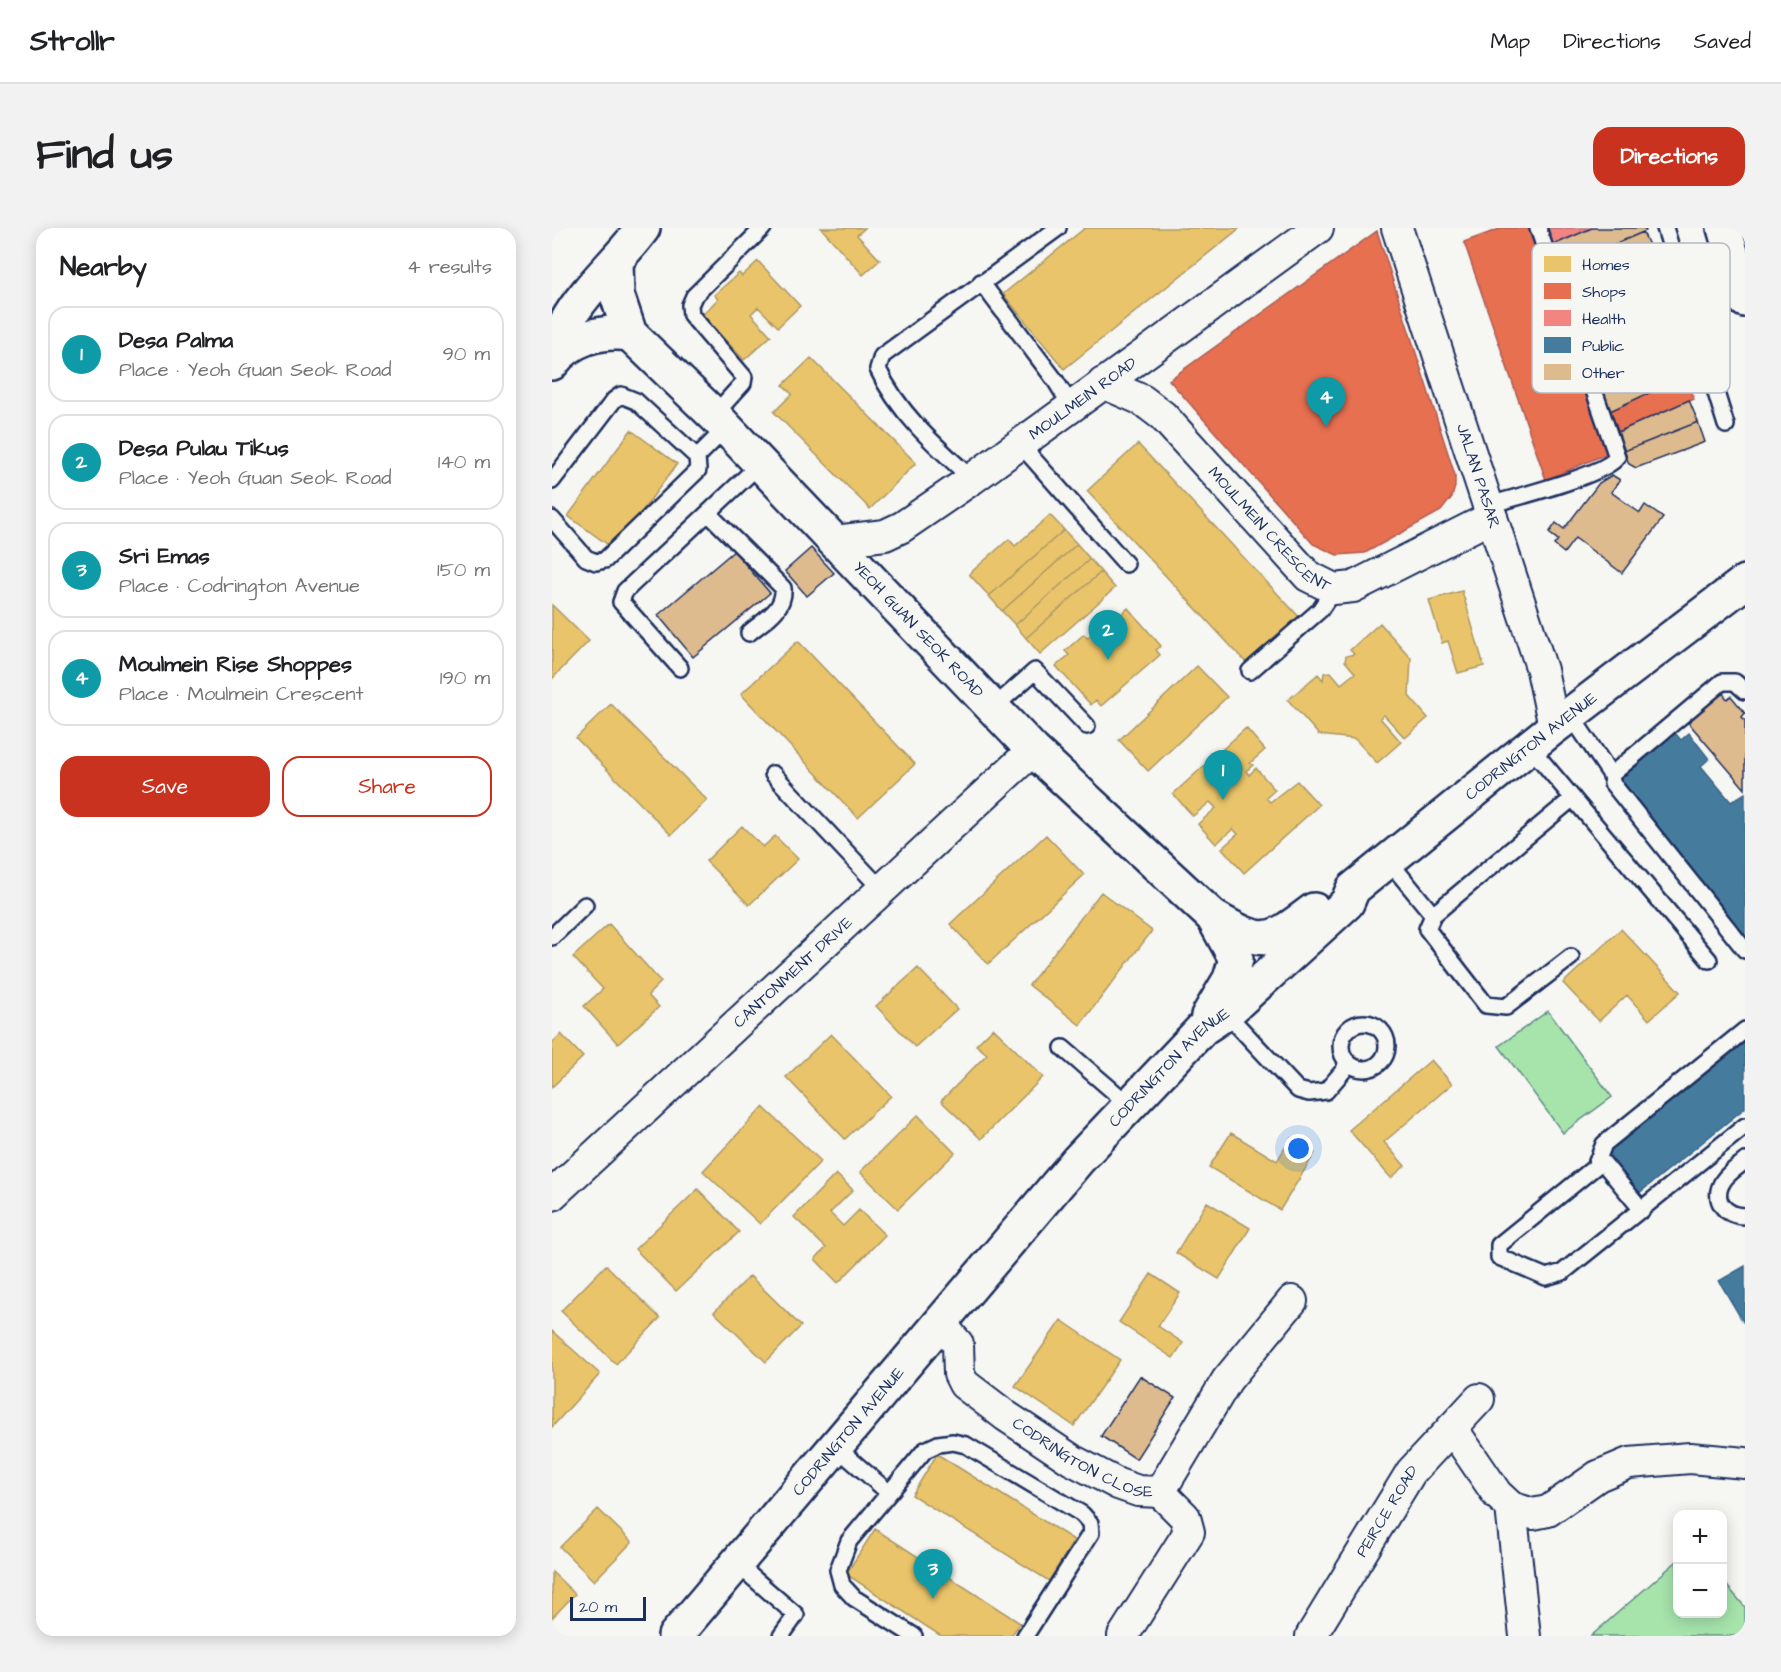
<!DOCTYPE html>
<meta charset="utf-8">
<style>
body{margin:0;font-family:"Architects Daughter",sans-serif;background:#f2f2f2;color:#202124}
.controls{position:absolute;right:18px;bottom:18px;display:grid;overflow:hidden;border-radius:12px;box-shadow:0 3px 15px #0003}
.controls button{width:54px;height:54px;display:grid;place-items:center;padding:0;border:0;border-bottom:2px solid #e0e0e0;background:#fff;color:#202124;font:30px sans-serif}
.scale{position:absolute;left:18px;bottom:15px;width:76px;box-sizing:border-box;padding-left:6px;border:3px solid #1b2f5e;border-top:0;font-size:16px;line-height:21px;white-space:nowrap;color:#1b2f5e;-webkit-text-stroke:4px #f6f6f2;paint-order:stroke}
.you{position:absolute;left:747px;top:921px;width:21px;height:21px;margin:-15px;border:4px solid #fff;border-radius:50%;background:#1a73e8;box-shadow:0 0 0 9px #1a73e833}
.badge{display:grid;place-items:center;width:39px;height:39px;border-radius:50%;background:#c8321e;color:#fff;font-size:20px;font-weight:700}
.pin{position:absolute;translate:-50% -50px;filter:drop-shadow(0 2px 3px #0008)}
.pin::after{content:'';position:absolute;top:32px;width:21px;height:18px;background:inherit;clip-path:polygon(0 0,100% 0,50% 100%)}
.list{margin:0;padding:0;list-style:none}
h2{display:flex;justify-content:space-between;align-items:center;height:78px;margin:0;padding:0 24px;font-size:26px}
h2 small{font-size:20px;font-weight:400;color:#757577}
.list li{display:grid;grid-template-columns:39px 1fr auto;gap:18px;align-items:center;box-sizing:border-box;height:96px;margin:0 12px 12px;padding:0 12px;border:2px solid #e0e0e0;border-radius:18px}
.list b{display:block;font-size:22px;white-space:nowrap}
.list p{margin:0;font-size:20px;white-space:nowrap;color:#757577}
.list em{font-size:20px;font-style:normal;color:#757577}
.actions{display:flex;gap:12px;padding:18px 24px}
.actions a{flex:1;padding:14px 0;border:2px solid #c8321e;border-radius:18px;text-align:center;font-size:21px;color:#c8321e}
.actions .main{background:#c8321e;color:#fff}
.map{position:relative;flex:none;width:1193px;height:1408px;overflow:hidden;border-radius:18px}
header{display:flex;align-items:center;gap:36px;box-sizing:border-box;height:84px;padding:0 30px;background:#fff;border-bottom:2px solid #e0e0e0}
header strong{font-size:28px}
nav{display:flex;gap:33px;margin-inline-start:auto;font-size:21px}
.intro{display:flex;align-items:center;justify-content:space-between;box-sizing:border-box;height:144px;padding:0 36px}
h1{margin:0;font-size:42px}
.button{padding:15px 27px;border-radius:18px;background:#c8321e;color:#fff;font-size:21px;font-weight:700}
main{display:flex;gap:36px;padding:0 36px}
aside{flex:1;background:#fff;border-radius:18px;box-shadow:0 3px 15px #0003}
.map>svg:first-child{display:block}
.green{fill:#a6e4ac;stroke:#608a85;stroke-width:1.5}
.homes{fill:#e9c46a;stroke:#ab9766;stroke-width:1.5}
.shops{fill:#e76f51;stroke:#aa5c55;stroke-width:1.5}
.health{fill:#f28482;stroke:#b26a77;stroke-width:1.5}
.public{fill:#457b9d;stroke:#38648a;stroke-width:1.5}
.building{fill:#deba8f;stroke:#1b2f5e;stroke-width:1.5}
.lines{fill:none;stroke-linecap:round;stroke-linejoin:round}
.lane-casing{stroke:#1b2f5e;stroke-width:20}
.street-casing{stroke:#1b2f5e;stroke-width:34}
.secondary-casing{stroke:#1b2f5e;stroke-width:38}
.lane{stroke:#f6f6f2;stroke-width:15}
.street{stroke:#f6f6f2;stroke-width:30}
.secondary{stroke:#f6f6f2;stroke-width:33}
.labels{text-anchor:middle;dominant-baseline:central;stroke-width:6;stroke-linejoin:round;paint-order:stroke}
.street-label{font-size:16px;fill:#1b2f5e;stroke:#f6f6f2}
.key{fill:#f6f6f2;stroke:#b4bac6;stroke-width:1.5}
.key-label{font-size:16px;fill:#1b2f5e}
</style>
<header>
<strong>Strollr</strong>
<nav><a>Map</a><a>Directions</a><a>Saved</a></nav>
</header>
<div class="intro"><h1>Find us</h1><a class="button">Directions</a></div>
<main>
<aside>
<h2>Nearby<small>4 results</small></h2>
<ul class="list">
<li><span class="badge" style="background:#0f9aa8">1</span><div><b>Desa Palma</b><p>Place · Yeoh Guan Seok Road</p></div><em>90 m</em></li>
<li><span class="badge" style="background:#0f9aa8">2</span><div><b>Desa Pulau Tikus</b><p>Place · Yeoh Guan Seok Road</p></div><em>140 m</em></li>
<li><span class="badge" style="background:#0f9aa8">3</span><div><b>Sri Emas</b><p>Place · Codrington Avenue</p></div><em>150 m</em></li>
<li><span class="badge" style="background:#0f9aa8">4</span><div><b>Moulmein Rise Shoppes</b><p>Place · Moulmein Crescent</p></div><em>190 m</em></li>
</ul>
<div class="actions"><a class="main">Save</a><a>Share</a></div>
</aside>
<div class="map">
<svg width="1193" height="1408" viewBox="0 0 1193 1408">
<rect width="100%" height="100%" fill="#f6f6f2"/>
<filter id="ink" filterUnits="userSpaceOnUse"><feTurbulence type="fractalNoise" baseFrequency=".0167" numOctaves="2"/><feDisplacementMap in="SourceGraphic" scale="12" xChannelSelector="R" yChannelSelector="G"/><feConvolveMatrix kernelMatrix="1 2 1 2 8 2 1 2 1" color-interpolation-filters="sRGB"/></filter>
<g filter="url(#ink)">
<path class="green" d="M996,783L1060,869L1011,905L947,818Z
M1125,1333L1126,1386H1170L1171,1353L1193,1379V1408H1039Z"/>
<path class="homes" d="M269,0H313L305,7L328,32L311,47Z
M533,0H688L512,141L451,66Z
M206,33L248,78L226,99L206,79L199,86L219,108L192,132L150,87L166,71L162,67L187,45L190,48Z
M777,65L811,173L804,175L821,229L785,240L797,278L766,288L753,248L745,251L709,138L748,126L738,94Z
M259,130L364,235L318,281L222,184L240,166L231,157Z
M79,202L125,236L62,321L16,288Z
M586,216L750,392L699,440L535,263Z
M498,287L512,302L437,368L417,346L457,311L463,318Z
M512,302L525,316L450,383L437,368Z
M525,316L538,331L463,397L450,383Z
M538,331L549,344L474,410L463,397Z
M549,344L563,360L488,426L474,410Z
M910,363L932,438L906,445L896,413L890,415L877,372Z
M0,377L37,413L0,451Z
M576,380L609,418L604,422L608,427L549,478L544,472L539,477L504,438L517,427L513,423L532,406L535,410L541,405L538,401L556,386L562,392Z
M828,395L859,430L857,468L876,490L853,510L832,487L828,490L849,514L825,535L803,511L767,507L736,472L766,446L771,452L772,445L779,444L789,456L803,445L793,433L794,428L802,426L798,422Z
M246,413L363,536L306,590L189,466Z
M645,438L675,469L596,543L567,512Z
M59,476L155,572L119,607L24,510Z
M694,500L713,522L698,535L701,537L694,543L697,547L704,540L723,562L714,570L718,574L745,553L767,577L692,645L670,620L686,606L681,601L664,616L646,596L664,580L658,574L641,588L621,566Z
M190,598L211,619L223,608L246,631L197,677L154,633Z
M494,607L532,647L436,736L398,696Z
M549,664L600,703L528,797L477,757Z
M57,696L109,754L96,767L107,779L66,816L32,778L51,761L21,729Z
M1069,701L1128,764L1097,792L1075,767L1047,793L1011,755Z
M366,740L405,781L363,819L324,778Z
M441,800L491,849L429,911L389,873L435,826L424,817Z
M9,806L31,829L0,859V815Z
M279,806L339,868L293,911L234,849Z
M879,832L900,856L832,914L853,938L839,950L797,902Z
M211,879L269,933L208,996L151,943Z
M366,887L403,925L346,981L308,944Z
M679,905L725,933L739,910L763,925L728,982L657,939Z
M284,946L301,962L278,985L291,998L307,982L333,1007L286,1055L263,1031L274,1020L242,989Z
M146,961L187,1004L124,1063L83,1021Z
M655,974L698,1000L667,1051L624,1025Z
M54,1037L108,1090L64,1136L9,1083Z
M599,1046L628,1065L606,1098L631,1115L621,1130L567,1094Z
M198,1048L249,1098L214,1134L162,1084Z
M509,1092L568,1132L522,1198L463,1158Z
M0,1103L48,1146L0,1199Z
M385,1226L522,1312L497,1353L360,1267Z
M46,1281L80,1314L42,1353L8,1319Z
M323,1301L468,1395L459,1408H389L294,1346Z
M0,1344L23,1366L0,1390Z"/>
<path class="shops" d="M950,0H980L1056,225L994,252L912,14Z
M825,3L903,247V259L900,269L889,283L813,325L785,327L761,316L617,152Z
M1132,149L1142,171L1066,204L1058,183Z"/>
<path class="health" d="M995,0H1040L1001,17Z"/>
<path class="public" d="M1123,505L1129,512L1137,505L1157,531L1149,538L1179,574L1193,565V713L1064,553Z
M1193,813V880L1086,966L1053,926Z
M1193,1038V1097L1167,1053Z"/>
<path class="building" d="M1040,0H1092L1094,3L1009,39L1001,17Z
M1091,4L1101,26L1017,62L1009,39Z
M1127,127L1136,147L1058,183L1051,163Z
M1137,172L1146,194L1072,223L1066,204Z
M1146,194L1153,214L1084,240L1077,236L1072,223Z
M1060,247L1068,252L1059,264L1088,285L1093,277L1111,290L1070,345L1023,310L1012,325L1002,317L1006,312L997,305L1004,295L1012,301L1047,255Z
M259,320L282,345L255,368L233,343Z
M182,323L218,365L141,429L106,387Z
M1170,464L1175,471L1179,468L1193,485L1190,489L1193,493V561L1135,493Z
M588,1148L623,1170L584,1231L549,1208Z"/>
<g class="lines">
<g class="lane-casing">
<path id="lane" d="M1113,0L1174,197
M429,54L503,152L519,178
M1140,86L1192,70
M162,187L191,155L192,149L139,87L138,77L142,68L211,0
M468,216L574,336
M420,251C385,219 346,185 326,141L330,128L506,0
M0,253L62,172L69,167L84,173L145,229
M937,277C961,270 1054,247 1065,229L986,0
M157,286L231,360C233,382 212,392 197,405
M0,291L34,330L44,334L53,332L146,242L145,229L174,200
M128,440L69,374L73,363L208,236
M698,443L768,382L782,361
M441,480L483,443L535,498
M1018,486L1059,547L1060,555L1193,722
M977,518L1157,732
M221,546L331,663
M1059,547L1170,454H1183L1193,463
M836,632L881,687
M0,709L33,677
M1019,729L954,779L934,777L875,701L881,687L1021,570
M674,785L746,862L757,865L774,863L792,842L795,833
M789 818a23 23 0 1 1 46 0a23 23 0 1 1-46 0Z
M1193,802L1052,916L1043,939L947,1017V1029L994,1049L1011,1044L1193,898
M511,820L576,876
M1048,931L1090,982
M1193,933C1186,939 1176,945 1171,953C1159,972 1173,988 1193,988
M283,1218L336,1264
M185,1336L244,1387L229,1408
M362,1408L302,1370L290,1357L286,1342L297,1313L373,1222L386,1216L401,1214L414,1217L530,1286L538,1295L539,1305L473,1408"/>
</g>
<g class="street-casing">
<g id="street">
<path id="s1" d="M845,0L990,442L1002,499"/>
<path id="s2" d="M551,155L590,172L611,188L756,348L782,361L801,359L940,289"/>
<path id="s3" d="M283,313L333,307L350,299L420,251L766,0"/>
<path id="s4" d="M0,967L481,522"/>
<path id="s5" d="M388,1095L406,1116L407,1146L412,1156L454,1188L520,1232L566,1256L586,1263L608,1264"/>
<path d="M900,1200L945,1266L959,1279L981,1286L996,1283L1046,1248L1077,1235L1138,1230L1193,1235"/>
<path d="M608,1264L675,1152L740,1073"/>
<path d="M959,1279L973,1408"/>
<path d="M571,1408L637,1304L633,1289L608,1264"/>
<path id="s6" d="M759,1408L859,1244L927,1171"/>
</g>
</g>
<g class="secondary-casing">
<g id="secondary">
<path d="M1172,0L1193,72"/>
<path id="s7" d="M64,35L65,67L78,106L162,187L481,522L661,689C712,719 717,716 762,682"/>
<path d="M3,131C6,120 8,105 14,95C34,59 67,33 91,0"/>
<path d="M0,135C19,110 49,102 78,106"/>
<path d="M656,788L678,751L684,731L661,689"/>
<path id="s8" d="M123,1408L526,932L651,800L674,785L795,675L801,661L1002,499L1193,354"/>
</g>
</g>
<use href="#lane" class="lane"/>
<use href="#street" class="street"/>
<use href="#secondary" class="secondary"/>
</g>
</g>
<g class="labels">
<g class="street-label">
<text stroke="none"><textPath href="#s3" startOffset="291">MOULMEIN ROAD</textPath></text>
<text stroke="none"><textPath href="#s1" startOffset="261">JALAN PASAR</textPath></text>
<text stroke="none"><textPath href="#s2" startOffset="225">MOULMEIN CRESCENT</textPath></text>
<text stroke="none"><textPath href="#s7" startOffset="486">YEOH GUAN SEOK ROAD</textPath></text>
<text stroke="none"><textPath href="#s8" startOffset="1240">CODRINGTON AVENUE</textPath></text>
<text stroke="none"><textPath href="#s4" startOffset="328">CANTONMENT DRIVE</textPath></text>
<text stroke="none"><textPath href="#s8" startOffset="754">CODRINGTON AVENUE</textPath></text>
<text stroke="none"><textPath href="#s8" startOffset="268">CODRINGTON AVENUE</textPath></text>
<text stroke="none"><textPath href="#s5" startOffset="210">CODRINGTON CLOSE</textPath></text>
<text stroke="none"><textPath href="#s6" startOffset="146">PEIRCE ROAD</textPath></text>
</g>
</g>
<rect x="980" y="15" width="198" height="150" rx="9" class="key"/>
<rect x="992" y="28" width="27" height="16" fill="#e9c46a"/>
<rect x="992" y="55" width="27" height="16" fill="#e76f51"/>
<rect x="992" y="82" width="27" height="16" fill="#f28482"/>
<rect x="992" y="109" width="27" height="16" fill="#457b9d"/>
<rect x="992" y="136" width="27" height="16" fill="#deba8f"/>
<g class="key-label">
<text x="1030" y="42">Homes</text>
<text x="1030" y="69">Shops</text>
<text x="1030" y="96">Health</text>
<text x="1030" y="123">Public</text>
<text x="1030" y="150">Other</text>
</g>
</svg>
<div class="controls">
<button>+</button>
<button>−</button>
</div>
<div class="scale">20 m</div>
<div class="you"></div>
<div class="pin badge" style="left:671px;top:572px;background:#0f9aa8">1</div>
<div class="pin badge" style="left:556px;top:432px;background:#0f9aa8">2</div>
<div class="pin badge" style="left:381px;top:1371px;background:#0f9aa8">3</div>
<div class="pin badge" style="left:774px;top:199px;background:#0f9aa8">4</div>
</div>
</main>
